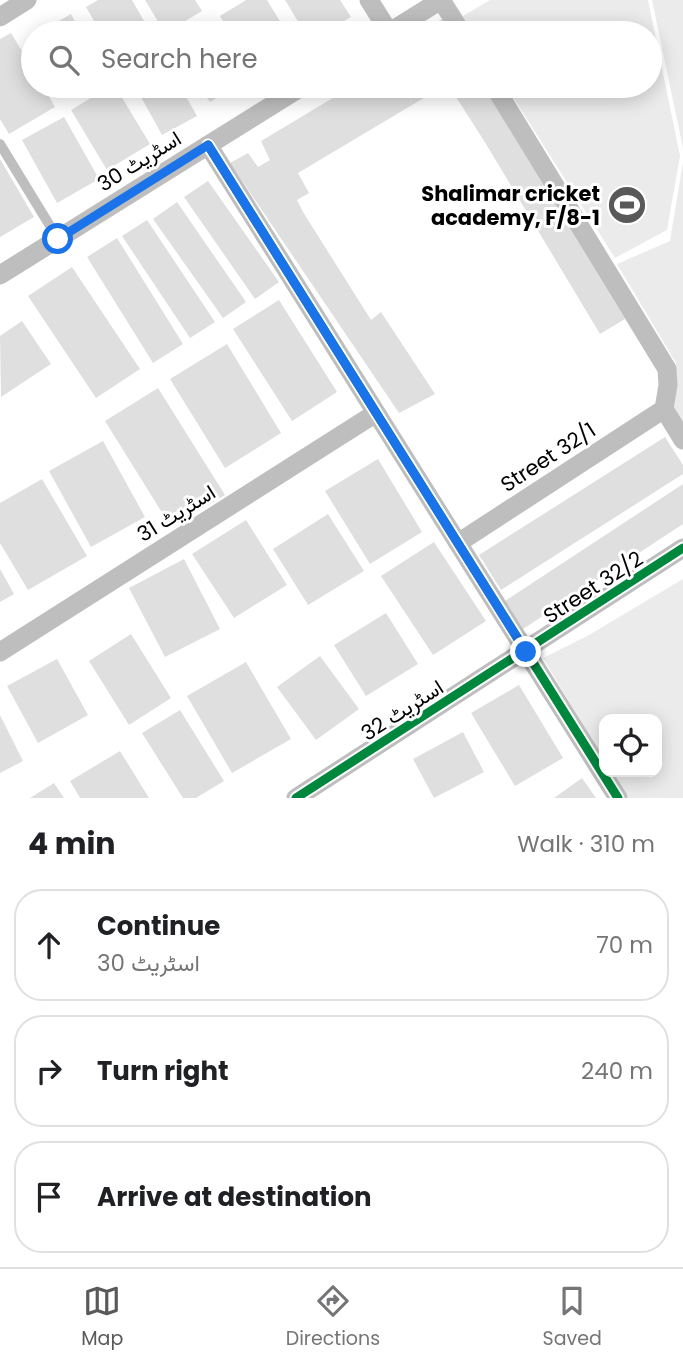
<!DOCTYPE html>
<meta charset="utf-8">
<style>
body{margin:0;font-family:Poppins,Vazirmatn,sans-serif;background:#f6f6f6;color:#202124}
.controls{position:absolute;right:21px;bottom:21px;display:grid;overflow:hidden;border-radius:14px;box-shadow:0 4px 18px #0003}
.controls button{width:63px;height:63px;display:grid;place-items:center;padding:0;border:0;border-bottom:2px solid #e0e0e0;background:#fff;color:#202124;font:35px sans-serif}
.stop{position:absolute;width:21px;height:21px;margin:-16px;border:5px solid #1a73e8;border-radius:50%;background:#fff}
.stop.end{background:#1a73e8;border-color:#fff;box-shadow:0 2px 7px #0008}
.list{margin:0;padding:0;list-style:none}
h2{display:flex;justify-content:space-between;align-items:center;height:91px;margin:0;padding:0 28px;font-size:30px}
h2 small{font-size:23px;font-weight:400;color:#757577}
.list li{display:grid;grid-template-columns:46px 1fr auto;gap:21px;align-items:center;box-sizing:border-box;height:112px;margin:0 14px 14px;padding:0 14px;border:2px solid #e0e0e0;border-radius:28px}
.list b{display:block;font-size:26px;white-space:nowrap}
.list p{margin:0;font-size:23px;white-space:nowrap;color:#757577}
.list em{font-size:23px;font-style:normal;color:#757577}
.icon{flex:none;width:38px;height:38px;fill:none;stroke:currentColor;stroke-width:2;stroke-linecap:round;stroke-linejoin:round}
.map{position:relative;flex:none;width:683px;height:798px;overflow:hidden}
.search{position:absolute;background:#fff;box-shadow:0 4px 18px #0003;left:21px;right:21px;top:21px;height:77px;display:flex;align-items:center;gap:18px;box-sizing:border-box;padding:0 24px;border-radius:38px;color:#757577;font-size:26px}
.sheet{height:469px;background:#fff}
nav{display:flex;justify-content:space-around;align-items:center;box-sizing:border-box;height:98px;border-top:2px solid #e0e0e0;background:#fff;font-size:19px;color:#757577}
nav a{display:grid;justify-items:center;gap:4px}
nav .on{color:#595959}
.map>svg:first-child{display:block}
.green{fill:#ebebeb}
.building{fill:#dfdfdf}
.lines{fill:none;stroke-linecap:round;stroke-linejoin:round}
.service{stroke:#bebebe;stroke-width:10}
.minor{stroke:#bebebe;stroke-width:19}
.cycleway-casing{stroke:#fff;stroke-width:13}
.cycleway{stroke:#00873e;stroke-width:9}
.route{stroke:#1a73e8;stroke-width:9}
.labels{text-anchor:middle;dominant-baseline:central;stroke-width:6;stroke-linejoin:round;paint-order:stroke}
.street-label{font-size:21px;fill:#000;stroke:#fff}
.poi-label{font-size:21px;font-weight:bold;fill:#000;stroke:#fff;text-anchor:end}
</style>
<div class="map">
<svg width="683" height="798" viewBox="0 0 683 798">
<rect width="100%" height="100%" fill="#fff"/>
<path class="green" d="M490,0H648L680,156L667,230L615,258L506,86H650V33H473L463,16Z
M652,0H683V148Z
M683,162V426L674,409L676,363L617,264L670,241Z
M683,579V798H627L611,772H657V719H604V760L543,658L589,635Z"/>
<path class="building" d="M98,0H132L151,33H101L86,7Z
M145,0H195L202,11L165,33Z
M246,0H267L287,33H231L220,16Z
M285,0H340L351,17L323,33H305Z
M71,14L81,33H38Z
M442,19L451,33H420Z
M11,33L33,69V86H43L55,107L9,134L0,119V39Z
M59,86H81L64,95Z
M111,86H115L150,144L107,170L71,110Z
M135,86H180L197,116L162,135Z
M199,86H235L210,102Z
M353,86H444L298,173L309,193L297,200L303,212L371,320L381,312L435,394L399,413L230,163L248,153L258,167L270,160L261,141Z
M449,86H483L625,319L600,334L486,144Z
M64,117L99,179L57,203L22,140Z
M0,159L34,217L0,237Z
M208,181L279,282L255,299L184,197Z
M177,202L246,302L223,318L153,219Z
M147,220L215,322L190,338L122,236Z
M117,238L183,344L153,363L87,257Z
M72,267L140,369L96,398L28,296Z
M279,300L337,392L292,421L233,329Z
M22,321L51,364L1,397L0,336Z
M227,344L281,433L225,468L170,379Z
M158,388L225,495L171,527L105,421Z
M665,437L683,465V474L501,590L479,555Z
M103,441L145,517L91,547L49,471Z
M378,459L422,532L370,564L325,491Z
M42,479L87,556L28,590L0,543V503Z
M683,484V524L523,629L505,601Z
M328,514L364,571L308,605L273,549Z
M246,520L287,585L234,618L192,554Z
M434,542L486,621L433,655L381,576Z
M184,559L220,629L165,657L129,588Z
M0,569L14,594L0,602Z
M386,613L418,664L366,696L334,645Z
M131,634L171,698L129,725L89,661Z
M320,656L359,709L316,740L277,687Z
M57,659L88,715L38,743L7,686Z
M246,662L291,739L232,773L187,696Z
M519,685L563,758L515,786L471,713Z
M180,710L224,781L196,798H183L142,733Z
M0,715L23,761L0,773Z
M463,732L484,772L434,798L413,759Z
M120,751L149,798H80L70,781Z
M582,778L596,798H554Z
M54,783L64,798H30Z"/>
<g class="lines">
<path class="service" d="M0,144L58,239"/>
<path class="minor" d="M369,0L389,32
M441,0L462,33
M0,17L27,0
M388,33L441,0
M494,86L667,369L668,385L664,409L683,440
M208,145L618,798
M0,275L303,86
M458,543L664,409
M0,652L376,413
M296,798L683,548"/>
<g class="cycleway-casing">
<path id="cycleway" d="M208,145L618,798
M296,798L683,548"/>
</g>
<use href="#cycleway" class="cycleway"/>
</g>
<g class="lines">
<path class="route" d="M58,239L208,145L526,652"/>
</g>
<defs>
<g id="stadium-disc" transform="scale(2.0125)"><circle r="9.5" fill="#595959" stroke="#fff"/><path d="M0-5a6.5 5 0 1 0 0 10a6.5 5 0 1 0 0-10ZM-3.5-1.8h7v3.6h-7Z" fill="#fff"/></g>
</defs>
<g fill-rule="evenodd">
<use href="#stadium-disc" x="627" y="205"/>
</g>
<g class="labels">
<g class="street-label">
<text transform="translate(139 161) rotate(-32)">اسٹریٹ 30</text>
<text transform="translate(548 457) rotate(-33)">Street 32/1</text>
<text transform="translate(176 513) rotate(-32)">اسٹریٹ 31</text>
<text transform="translate(593 587) rotate(-33)">Street 32/2</text>
<text transform="translate(402 710) rotate(-33)">اسٹریٹ 32</text>
</g>
<g class="poi-label">
<text x="600" y="193">Shalimar cricket<tspan x="600" dy="24">academy, F/8-1</tspan></text>
</g>
</g>
</svg>
<div class="controls">
<button><svg class="icon" aria-label="locate" viewBox="0 0 24 24"><circle cx="12" cy="12" r="6"/><path d="M12 2v4M12 18v4M2 12h4M18 12h4"/></svg></button>
</div>
<div class="stop" style="left:58px;top:239px"></div>
<div class="stop end" style="left:526px;top:652px"></div>
<div class="search"><svg class="icon" aria-label="search" viewBox="0 0 24 24"><circle cx="10" cy="10" r="6"/><path d="M15 15l6 6"/></svg>Search here</div>
</div>
<section class="sheet">
<h2>4 min<small>Walk · 310 m</small></h2>
<ul class="list">
<li><svg class="icon" aria-label="ahead" viewBox="0 0 24 24"><path d="M12 20V5M6 11l6-6 6 6"/></svg><div><b>Continue</b><p>اسٹریٹ 30</p></div><em>70 m</em></li>
<li><svg class="icon" aria-label="right" viewBox="0 0 24 24"><path d="M7 20v-9h11M14 6l5 5-5 5"/></svg><div><b>Turn right</b></div><em>240 m</em></li>
<li><svg class="icon" aria-label="arrive" viewBox="0 0 24 24"><path d="M6 21V4h12l-3 4 3 4H6"/></svg><div><b>Arrive at destination</b></div></li>
</ul>
</section>
<nav>
<a class="on"><svg class="icon" aria-label="map" viewBox="0 0 24 24"><path d="M3 6l6-2 6 2 6-2v14l-6 2-6-2-6 2zM9 4v14M15 6v14"/></svg>Map</a>
<a><svg class="icon" aria-label="directions" viewBox="0 0 24 24"><path d="M12 3l9 9-9 9-9-9zM9 14v-3h6M13 9l2 2-2 2"/></svg>Directions</a>
<a><svg class="icon" aria-label="saved" viewBox="0 0 24 24"><path d="M7 4h10v16l-5-4-5 4z"/></svg>Saved</a>
</nav>
